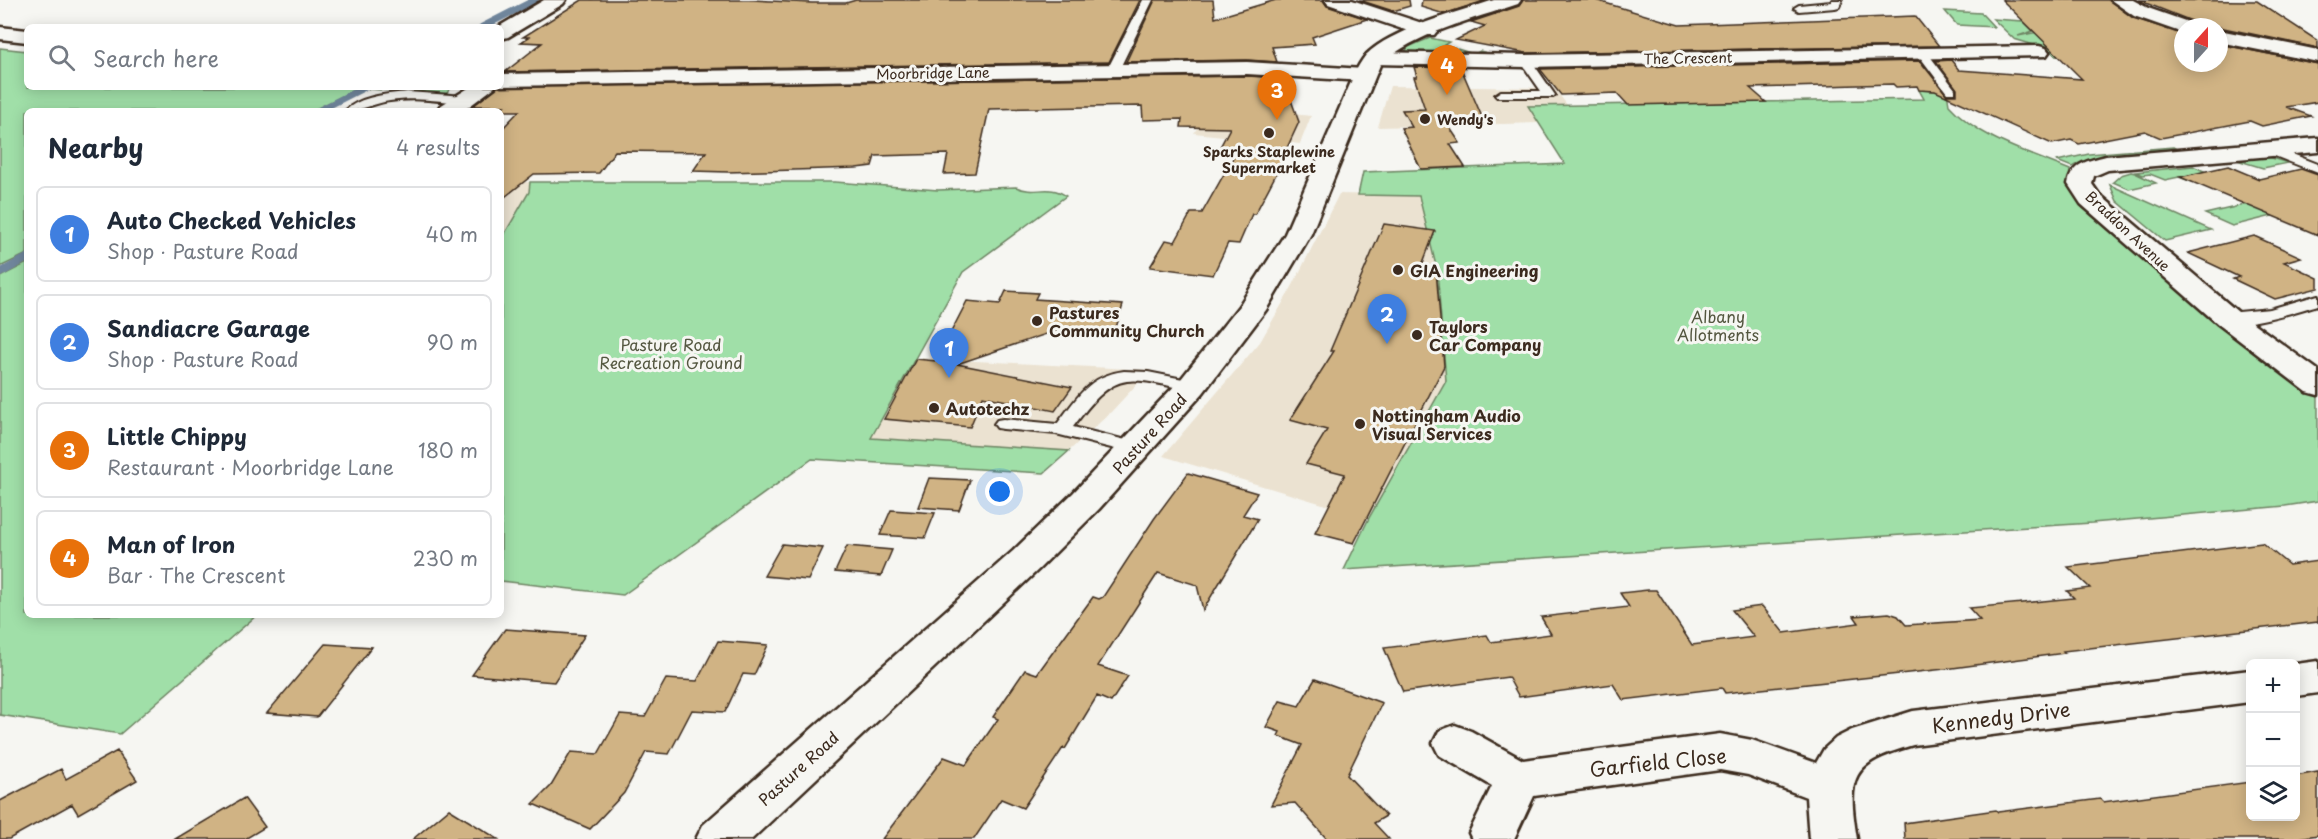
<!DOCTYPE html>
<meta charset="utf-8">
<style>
body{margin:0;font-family:"Playpen Sans",sans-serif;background:#f6f6f7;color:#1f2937}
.controls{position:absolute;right:18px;bottom:18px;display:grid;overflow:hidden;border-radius:9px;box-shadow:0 3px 15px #0003}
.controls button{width:54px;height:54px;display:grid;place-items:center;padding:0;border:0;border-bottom:2px solid #e0e1e3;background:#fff;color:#1f2937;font:30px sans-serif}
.compass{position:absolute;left:2174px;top:18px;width:54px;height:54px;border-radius:50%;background:#fff;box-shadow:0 3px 15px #0003;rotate:21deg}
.you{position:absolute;left:1000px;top:492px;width:21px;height:21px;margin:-15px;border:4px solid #fff;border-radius:50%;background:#1a73e8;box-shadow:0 0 0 9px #1a73e833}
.badge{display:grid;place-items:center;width:39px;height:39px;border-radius:50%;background:#d93025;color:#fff;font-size:20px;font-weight:700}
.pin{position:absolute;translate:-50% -50px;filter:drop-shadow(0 2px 3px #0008)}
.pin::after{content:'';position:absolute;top:32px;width:21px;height:18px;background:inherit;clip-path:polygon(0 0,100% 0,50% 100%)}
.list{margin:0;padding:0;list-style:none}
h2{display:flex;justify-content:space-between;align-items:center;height:78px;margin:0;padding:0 24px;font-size:26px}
h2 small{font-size:20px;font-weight:400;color:#747a83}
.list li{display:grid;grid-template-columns:39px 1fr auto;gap:18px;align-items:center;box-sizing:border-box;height:96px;margin:0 12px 12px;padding:0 12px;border:2px solid #e0e1e3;border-radius:9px}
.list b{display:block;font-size:22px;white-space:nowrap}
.list p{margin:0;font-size:20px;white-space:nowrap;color:#747a83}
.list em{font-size:20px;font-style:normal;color:#747a83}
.icon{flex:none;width:33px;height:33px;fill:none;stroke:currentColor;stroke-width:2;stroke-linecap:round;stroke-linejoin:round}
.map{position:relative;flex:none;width:2318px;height:839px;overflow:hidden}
.search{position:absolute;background:#fff;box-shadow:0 3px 15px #0003;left:24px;top:24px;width:480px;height:66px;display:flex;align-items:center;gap:15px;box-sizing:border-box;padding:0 21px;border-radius:9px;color:#747a83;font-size:22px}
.panel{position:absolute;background:#fff;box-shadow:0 3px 15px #0003;left:24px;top:108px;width:480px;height:510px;border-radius:9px}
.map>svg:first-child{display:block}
.built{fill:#ebe2d1}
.green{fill:#a0dfa8;stroke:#6e8463;stroke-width:1.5}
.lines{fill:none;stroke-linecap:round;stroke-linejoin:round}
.stream-far1{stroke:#70869c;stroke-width:7}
.stream{stroke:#70869c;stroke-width:8}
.building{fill:#d0b384;stroke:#3b2a1e;stroke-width:1.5}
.service-casing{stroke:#3b2a1e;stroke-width:4}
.minor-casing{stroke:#3b2a1e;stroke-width:5}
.tertiary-casing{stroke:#3b2a1e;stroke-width:5}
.secondary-casing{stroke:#3b2a1e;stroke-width:5}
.service{fill:#f6f6f2;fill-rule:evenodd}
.minor{fill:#f6f6f2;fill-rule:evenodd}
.tertiary{fill:#f6f6f2;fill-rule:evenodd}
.secondary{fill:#f6f6f2;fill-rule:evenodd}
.poi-dot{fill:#3b2a1e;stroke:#f6f6f2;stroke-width:2}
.labels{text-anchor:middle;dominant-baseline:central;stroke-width:6;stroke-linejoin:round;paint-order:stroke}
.far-street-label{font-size:14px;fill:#3b2a1e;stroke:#f6f6f2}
.far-poi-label{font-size:14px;font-weight:bold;fill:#3b2a1e;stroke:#f6f6f2;text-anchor:start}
.poi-label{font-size:16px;font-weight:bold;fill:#3b2a1e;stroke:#f6f6f2;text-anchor:start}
.park-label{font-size:16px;fill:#545740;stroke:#f6f6f2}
.street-label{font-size:16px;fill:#3b2a1e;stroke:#f6f6f2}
.near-street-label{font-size:20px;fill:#3b2a1e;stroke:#f6f6f2}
</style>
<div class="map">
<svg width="2318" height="839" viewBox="0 0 2318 839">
<rect width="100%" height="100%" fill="#f6f6f2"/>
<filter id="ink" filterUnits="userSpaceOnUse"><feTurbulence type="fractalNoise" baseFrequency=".0167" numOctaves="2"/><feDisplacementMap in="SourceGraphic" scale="12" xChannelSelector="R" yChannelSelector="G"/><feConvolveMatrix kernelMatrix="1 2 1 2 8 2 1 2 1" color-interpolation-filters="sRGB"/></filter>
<g filter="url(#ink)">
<path class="built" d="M1390,86L1554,88L1568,106H1528L1539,123L1378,127Z
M1237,108L1311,116L1300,144L1194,133L1203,119Z
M530,182L529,192L501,240V183Z
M1339,194L1419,196L1437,270L1446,382L1369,518L1163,456L1260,342L1292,287Z
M915,358L1150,370L1111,412L1069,451L870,438Z"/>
<path class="green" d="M1945,11L1981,13L1994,27L1957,25Z
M1993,19L2023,21L2033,31L2018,36L2038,32L2096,56L2055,55L2048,49L2014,39Z
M1430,38L1449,42L1444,45L1474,54L1480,51L1499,56L1405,52L1408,47Z
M0,48L27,51V87H360L312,111H27V254L0,267Z
M374,87H449L450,88L446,95L370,89Z
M1919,90L1947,92L1949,105C1979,139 2030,153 2070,170L2068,183L2083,208L2219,322L2318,396V501L2285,506L2092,523L1344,570L1369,518L1446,381L1437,270L1419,196L1358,195L1363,172L1565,164L1528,106L1924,99Z
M2173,147L2178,150C2152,152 2093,152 2072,167L2057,161L2089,154Z
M2262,155L2288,163L2263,168L2233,159L2235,157Z
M2193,166L2215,176L2192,182L2179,177L2165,180L2150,174L2143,175L2136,172Z
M2131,172L2135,173L2156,183L2129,189L2113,182L2121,175Z
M530,182H835L938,190L1016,187C1035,196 1049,183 1066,196L963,272L871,438L1069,451L1044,473L812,459L623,595L501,581V240L529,192Z
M2110,185L2211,230L2165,241L2117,201Z
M2261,201L2288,212L2232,226L2205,214Z
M27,263V615H257L120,734L0,715V277Z"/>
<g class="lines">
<path class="stream-far1" d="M482,27L535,0
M318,111L365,87"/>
<path class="stream" d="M0,273L27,258"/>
</g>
<path class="building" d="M582,0H752L812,3H846L856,0H1140L1109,62L505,72L542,43L521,42L529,37H523Z
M1155,0H1213L1215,18L1276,0H1323L1327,6L1367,19L1312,37L1315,44L1272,47L1277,62L1247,60L1126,62Z
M1359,0H1409L1410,6L1393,11Z
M1422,0H1487L1444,14L1421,7Z
M1523,0H1595L1679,25L1915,16L1939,46L1526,53L1456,40L1485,26L1471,22L1519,6Z
M2002,0H2109L2133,18L2183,34V63H2219V44L2318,64V102L2286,107L2311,116L2262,126L2250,121L2161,138L2145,131L2079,144L2071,140L2052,144L1935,91L1919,90L1917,86L1896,87L1893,84L1750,88L1766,102L1628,105L1617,93L1561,95L1540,69L1920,61L1947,95H1957V89L1936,61L1951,60L1959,70L2082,79Z
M2138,0L2257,1L2318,41V48L2219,27H2196L2192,21Z
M1414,67L1461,68L1485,124L1448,125L1460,143L1450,144L1465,167L1421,169L1401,128L1412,127L1402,110L1425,109L1414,77H1417Z
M1247,76L1283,78L1299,122L1281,161H1283L1255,214H1252L1239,244L1228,243L1213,275L1150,267L1166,240L1175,242L1191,213H1202L1237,151L1219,149L1230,128L1181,127L1182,119L1143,120L1142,106L989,109L975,173L944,174L948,154L875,156L872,166L856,168L728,172L693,171L706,152L615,151L599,173L534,174L501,200V130L519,111H499L504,106H473L497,87Z
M2228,166L2259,179L2301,169L2318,175V235L2180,177Z
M1384,224L1435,231L1421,268L1436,270L1444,366L1354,543L1315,533L1345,474L1306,464L1327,430L1290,420L1334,351H1330Z
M2254,236L2301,257L2284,262L2318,278V288L2275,299L2233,279L2239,277L2188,253Z
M1006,291L1038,293L1035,299L1123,305L1115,331L1067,327L957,364L1072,387L1055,411L983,396L970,427L884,419L916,359L936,361L967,301L1000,304Z
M1188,473L1257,493L1243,515L1258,519L1203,610L1197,585L1158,573L1098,666L1128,676L1111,702L1097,696L1065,749L1063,748L1023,808L1001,799L974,839H882L944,757L966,765L998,719L993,717L1025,670L1037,674L1093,597L1099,599L1103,597L1154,519Z
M929,478L970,480L959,510L918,507Z
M891,510L935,513L925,538L880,535Z
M2262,543L2289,565L2318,561V622L2063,651L2065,653L1945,669L1725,693L1722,688L1623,700L1613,684L1519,697L1508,677L1403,692L1384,648L1487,635L1491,642L1551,634L1541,617L1629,607L1620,593L1648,590H1656L1692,645L1754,637L1732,610L1762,606L1784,633L1859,623L1854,616L1889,613L1898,616L1906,625L1980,620L1969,608L2074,598L2067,591L2090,588L2068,567Z
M782,544L823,548L808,580L764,576Z
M847,546L892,550L881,576L835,572Z
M505,629L585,635L554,682L472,675Z
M718,641L768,645L754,675L743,674L725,712L692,710L669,754L646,752L624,793L590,829L533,804L551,786L571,752L598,754L620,715L645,717L666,679L697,681Z
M325,644L372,647L317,717L267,713Z
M1315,679L1382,703L1347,775L1386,816L1374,823L1389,839H1327L1295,803L1271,805L1302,745L1278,736L1280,732L1266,727L1280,701L1299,706Z
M117,751L137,780L78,814L72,804L9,839H0V801L61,769L66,779Z
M2318,772V835L2291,839H1905L1904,823L1996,810L1998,812L2100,799L2103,802L2250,782V816H2295V776Z
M244,798L265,827L245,839H175Z
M449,809L498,839H413Z"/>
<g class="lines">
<g class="service-casing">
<path id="service" d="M1143,0H1153L1119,70L1113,73L1109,72L1107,70Z
M1832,0H1842L1839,7L1835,8L1799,11L1794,8L1799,5L1831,2Z
M1922,50L1926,51L1955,89V93H1947L1917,53Z
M1526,58L1530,59L1555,95L1553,97H1497L1495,95L1501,91H1541L1520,61Z
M407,92L466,96L472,100L466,104C441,101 415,97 390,101C374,103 362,111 345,111C360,96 387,94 407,92Z
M2267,144L2318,164V173L2262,151L2261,148L2262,145Z
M2318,295V305C2300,310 2233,333 2220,318L2228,313L2270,309Z
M1124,371L1148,372L1198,382L1201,386L1198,390L1192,391C1125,376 1116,369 1073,427L1142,444L1144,448L1142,452L1135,454L1056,434L1003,429L997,428L994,424L997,420L1003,419L1057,424C1078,397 1088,376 1124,371Z"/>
</g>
<g class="minor-casing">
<path id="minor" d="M544,0H566L563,4L508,37L501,39V27H498Z
M1325,0H1352L1434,27L1437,31L1434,35H1420L1328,4Z
M2039,46L2046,48L2049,52L2046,56L1526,67L1374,64L1367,62L1364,58L1367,54L1374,52L1526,55Z
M470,87H495L463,111H437L440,106Z
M2318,661V693L2296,696V664Z
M2250,670V702L1913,745C1850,763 1847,777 1857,839H1809L1806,797L1748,775L1720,770L1534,796L1514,839H1472L1469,833L1492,786L1439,755L1433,743L1439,731L1455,725L1471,731L1523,760L1720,734L1752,740L1816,763L1824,749L1836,738L1852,730L1913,711Z"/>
</g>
<g class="tertiary-casing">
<path id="tertiary" d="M2111,0H2133L2148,8L2191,23L2194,27H2183V32L2177,31L2134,16Z
M0,27L27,30V42L0,39Z
M2219,30L2318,50V62L2219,42Z
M1247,62L1364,69L1371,71L1374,75L1371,79L1364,81L1247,74L501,86V74Z
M2318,138V152L2108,170L2094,176L2092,184L2099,194L2238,312L2318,370V395L2307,392L2218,324L2081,204L2068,184C2072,163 2087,161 2106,156Z"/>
</g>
<g class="secondary-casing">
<path id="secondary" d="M1494,0H1521L1518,4C1475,19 1414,33 1380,65L1311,234L1266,310L1203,393L1099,509L1039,569L752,839H696L703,825L1013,551L1073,493L1181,379L1239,306L1285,234L1354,75C1357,68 1361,61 1366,55C1391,29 1459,12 1494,0Z"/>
</g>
<use href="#service" class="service"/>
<use href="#minor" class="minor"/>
<use href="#tertiary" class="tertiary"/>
<use href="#secondary" class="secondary"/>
</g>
</g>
<g class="poi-dot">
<circle cx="1425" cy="119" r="6"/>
<circle cx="1269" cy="133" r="6"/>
<circle cx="1398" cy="270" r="6"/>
<circle cx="1037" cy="321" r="6"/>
<circle cx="1417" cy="335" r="6"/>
<circle cx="934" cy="408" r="6"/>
<circle cx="1360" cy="424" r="6"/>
</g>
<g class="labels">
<g class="far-street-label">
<text transform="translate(1688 58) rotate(-1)">The Crescent</text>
<text transform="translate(933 73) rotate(-1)">Moorbridge Lane</text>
<text transform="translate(2128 231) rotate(43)">Braddon Avenue</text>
</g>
<g class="far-poi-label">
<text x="1437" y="119">Wendy's</text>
<text x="1269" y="151" text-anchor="middle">Sparks Staplewine<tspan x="1269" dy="16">Supermarket</tspan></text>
</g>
<g class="poi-label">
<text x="1410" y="270">GIA Engineering</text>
<text x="1049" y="312">Pastures<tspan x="1049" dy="18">Community Church</tspan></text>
<text x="1429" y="326">Taylors<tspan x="1429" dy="18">Car Company</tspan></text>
<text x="946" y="408">Autotechz</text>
<text x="1372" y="415">Nottingham Audio<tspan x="1372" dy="18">Visual Services</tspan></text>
</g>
<g class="park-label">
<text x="1718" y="316">Albany<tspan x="1718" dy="18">Allotments</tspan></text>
<text x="671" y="344">Pasture Road<tspan x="671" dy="18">Recreation Ground</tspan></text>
</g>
<g class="street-label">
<text transform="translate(1149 433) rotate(-48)">Pasture Road</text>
<text transform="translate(798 768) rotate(-42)">Pasture Road</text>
</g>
<g class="near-street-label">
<text transform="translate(2001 717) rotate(-7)">Kennedy Drive</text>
<text transform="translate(1658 762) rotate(-6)">Garfield Close</text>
</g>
</g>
</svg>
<div class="controls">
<button>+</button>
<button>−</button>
<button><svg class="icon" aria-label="layers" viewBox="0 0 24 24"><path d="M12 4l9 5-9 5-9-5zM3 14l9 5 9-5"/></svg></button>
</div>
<svg class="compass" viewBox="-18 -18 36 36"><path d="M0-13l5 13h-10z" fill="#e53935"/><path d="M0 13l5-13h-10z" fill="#747a83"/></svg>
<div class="you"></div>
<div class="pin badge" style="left:949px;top:378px;background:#3f7fe0">1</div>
<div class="pin badge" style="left:1387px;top:344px;background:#3f7fe0">2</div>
<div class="pin badge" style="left:1277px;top:120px;background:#e8710a">3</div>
<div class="pin badge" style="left:1447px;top:95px;background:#e8710a">4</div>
<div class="search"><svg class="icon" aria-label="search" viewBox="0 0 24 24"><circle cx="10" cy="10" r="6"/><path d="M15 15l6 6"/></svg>Search here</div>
<section class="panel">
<h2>Nearby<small>4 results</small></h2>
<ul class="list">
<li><span class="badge" style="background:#3f7fe0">1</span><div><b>Auto Checked Vehicles</b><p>Shop · Pasture Road</p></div><em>40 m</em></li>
<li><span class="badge" style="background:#3f7fe0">2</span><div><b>Sandiacre Garage</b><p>Shop · Pasture Road</p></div><em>90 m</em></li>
<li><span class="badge" style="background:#e8710a">3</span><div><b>Little Chippy</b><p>Restaurant · Moorbridge Lane</p></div><em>180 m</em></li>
<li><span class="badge" style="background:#e8710a">4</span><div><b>Man of Iron</b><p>Bar · The Crescent</p></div><em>230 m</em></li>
</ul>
</section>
</div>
